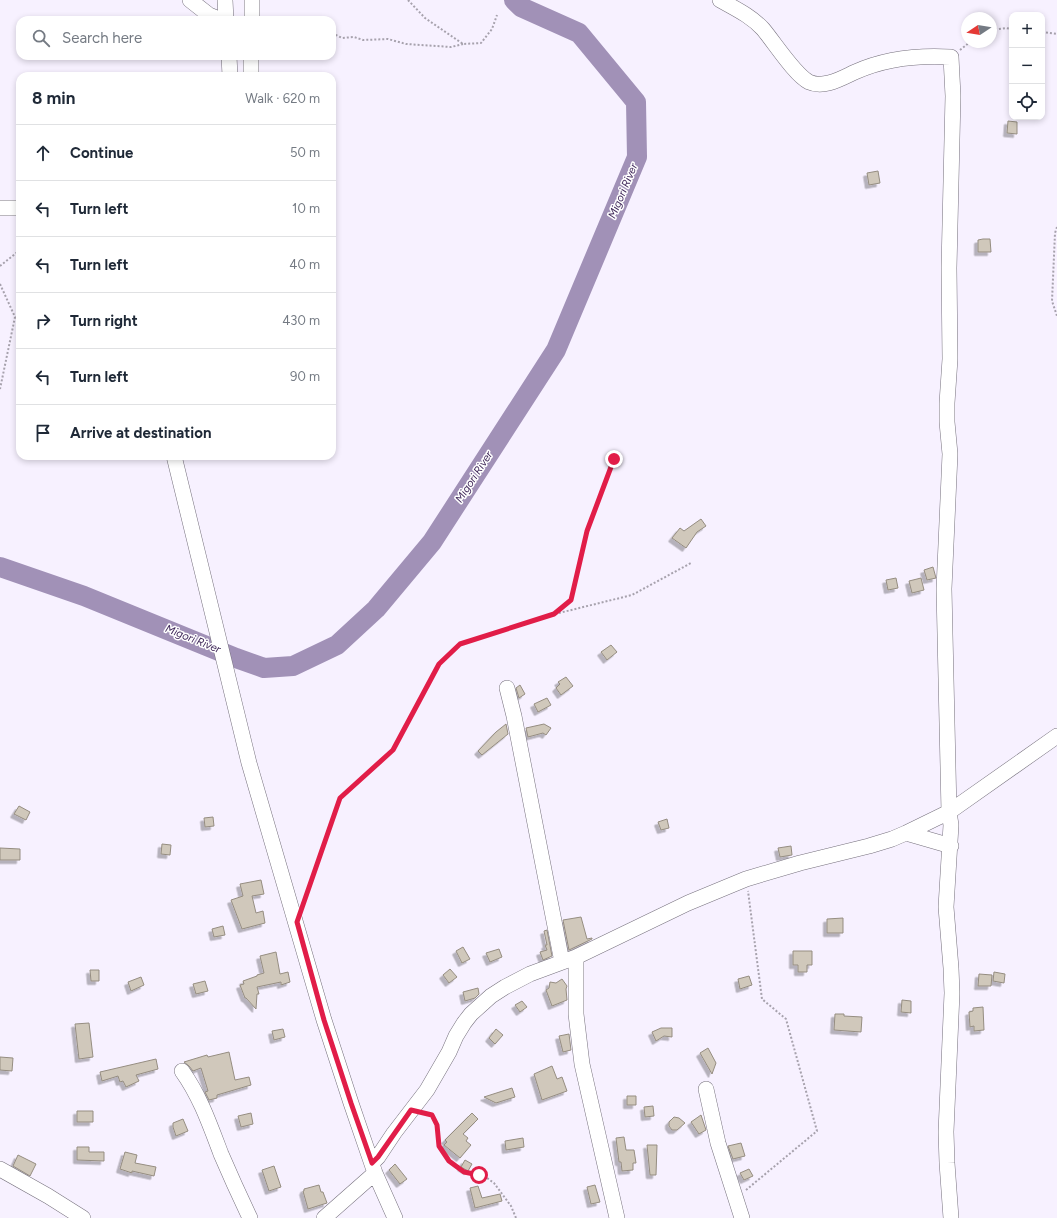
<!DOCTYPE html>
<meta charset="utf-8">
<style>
body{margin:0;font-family:Figtree,sans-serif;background:#f6f6f7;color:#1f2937}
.controls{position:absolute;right:12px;top:12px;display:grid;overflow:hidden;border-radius:8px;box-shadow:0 2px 6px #0003}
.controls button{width:36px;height:36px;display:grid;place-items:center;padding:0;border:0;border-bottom:1px solid #e0e1e3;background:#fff;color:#1f2937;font:20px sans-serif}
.compass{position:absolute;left:961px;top:12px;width:36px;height:36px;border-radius:50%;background:#fff;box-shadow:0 2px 6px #0003;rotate:258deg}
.stop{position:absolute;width:12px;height:12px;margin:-9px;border:3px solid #e11d48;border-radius:50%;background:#fff}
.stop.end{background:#e11d48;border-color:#fff;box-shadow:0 1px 4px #0008}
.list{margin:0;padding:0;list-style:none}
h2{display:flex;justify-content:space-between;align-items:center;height:52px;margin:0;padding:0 16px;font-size:17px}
h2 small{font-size:13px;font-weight:400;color:#747a83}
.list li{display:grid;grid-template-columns:26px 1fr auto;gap:12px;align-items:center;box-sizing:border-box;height:56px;padding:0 16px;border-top:1px solid #e0e1e3}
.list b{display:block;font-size:15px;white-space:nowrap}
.list em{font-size:13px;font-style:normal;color:#747a83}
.icon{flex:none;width:22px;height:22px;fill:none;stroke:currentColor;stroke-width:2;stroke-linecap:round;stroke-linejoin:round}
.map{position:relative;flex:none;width:1057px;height:1218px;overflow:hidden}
.search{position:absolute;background:#fff;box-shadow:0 2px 6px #0003;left:16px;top:16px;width:320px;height:44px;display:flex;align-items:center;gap:10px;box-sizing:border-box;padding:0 14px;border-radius:12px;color:#747a83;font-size:15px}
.panel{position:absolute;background:#fff;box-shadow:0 2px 6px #0003;left:16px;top:72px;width:320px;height:388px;border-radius:12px}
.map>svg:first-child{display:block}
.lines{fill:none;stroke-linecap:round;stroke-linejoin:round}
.river{stroke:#a191b7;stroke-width:20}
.building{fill:#d0c8bb;stroke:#958d81;filter:url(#shadow)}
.minor-casing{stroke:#76717d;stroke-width:16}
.path{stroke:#a7a2ad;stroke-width:2;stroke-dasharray:2 2;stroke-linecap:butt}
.minor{stroke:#fff;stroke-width:15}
.route{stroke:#e11d48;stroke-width:5}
.labels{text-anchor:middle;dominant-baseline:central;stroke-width:3;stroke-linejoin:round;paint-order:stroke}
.water-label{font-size:11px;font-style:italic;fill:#3e2658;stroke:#fff}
</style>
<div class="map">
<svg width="1057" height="1218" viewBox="0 0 1057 1218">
<defs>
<filter id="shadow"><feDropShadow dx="-3.5" dy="3.5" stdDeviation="0" flood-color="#0004"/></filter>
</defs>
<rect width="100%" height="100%" fill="#f7f1ff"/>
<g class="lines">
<path class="river" d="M0,567L84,596L236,658L264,668L293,666L337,645L376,609L432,542L556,350L637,157L636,102L579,33L521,7L514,0"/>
</g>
<path class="building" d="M1008,121L1017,122V134L1007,133Z
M878,171L880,183L869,185L867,173Z
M983,239H990L991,252H978V240Z
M701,519L706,526L697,532L686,548L672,538L680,528L684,531Z
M933,567L936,578L927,580L924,570Z
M896,578L898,588L888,590L886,580Z
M921,578L924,590L912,593L909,581Z
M611,645L617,652L607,660L601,652Z
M566,677L573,686L561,695L556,688L560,684L558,682Z
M520,685L525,694L519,698L516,688Z
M547,698L551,705L538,712L534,704Z
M506,724L508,734L482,755L478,751L496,732Z
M544,724L551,728L546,735L543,733L528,737L526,728Z
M19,806L30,812L26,820L14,814Z
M213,817L214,826L205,827L204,818Z
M667,819L669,828L661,830L658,822Z
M162,844L171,845L170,855L161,854Z
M791,846L792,855L780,857L778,848Z
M0,848L20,849V860H0Z
M261,880L264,894L252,896L256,913L263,911L265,923L242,929L231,900L243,896L240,884Z
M581,917L587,939L592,938V939L569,950L563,920Z
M843,918V933H827V919Z
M223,926L225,935L214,937L212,929Z
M547,930L552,956L543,960L540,952L547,950L545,945H547L544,931Z
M463,947L470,959L462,963L456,951Z
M499,949L502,957L490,962L486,953Z
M793,951H812V965H807V972H798V965H793Z
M276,952L280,974L288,972L290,982L281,985V982L257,987L259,994H257L256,1009L246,998H245L240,985L244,984L243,981L257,976V975L264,973L260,956Z
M450,969L457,977L449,983L443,975Z
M90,970H99V981H91Z
M994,972L1005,974L1004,983L993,981Z
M979,974L992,975L991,986H978Z
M749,976L752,985L740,989L738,979Z
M141,977L144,985L131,991L128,982Z
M562,979L567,986L566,989L567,1000L552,1006L546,990L549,988L550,982L556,983Z
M205,981L208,991L196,994L193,984Z
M478,988L479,994L475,998L465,1001L463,992Z
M902,1000L911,1001V1013L901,1012Z
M522,1001L527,1007L520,1012L515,1005Z
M983,1007L984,1030L974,1031V1026L970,1027L969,1012L973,1011V1008Z
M835,1014H844V1016L862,1017L861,1032L834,1030Z
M89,1023L93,1057L79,1059L75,1024Z
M661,1028H672V1037L664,1036L656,1041L652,1032Z
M283,1029L285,1037L274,1040L272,1031Z
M496,1029L503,1035L495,1044L489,1038Z
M569,1034L571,1050L563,1052L559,1036Z
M708,1048L716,1063L712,1074L700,1053Z
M229,1052L235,1080L249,1077L251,1085L217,1095V1098L209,1100L205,1092L208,1091L201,1068L193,1071L189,1066L184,1062L207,1055L208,1057Z
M0,1057L13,1058L12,1071L0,1070Z
M156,1059L158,1069L136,1075L139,1081L126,1087L123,1081L120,1082L118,1076L102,1081L100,1072Z
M552,1066L557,1079L562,1077L567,1091L542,1100L534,1074Z
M512,1088L515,1097L496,1103L484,1097Z
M627,1096H636V1105H627Z
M653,1106L654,1116L645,1117L644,1107Z
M77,1111H93V1122H77Z
M251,1113L253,1124L241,1127L238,1116Z
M472,1113L478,1119L463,1134L468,1138L466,1141L471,1145L460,1158L444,1145L447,1142L445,1140Z
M701,1115L706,1130L699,1134L691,1122Z
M674,1117L679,1118L685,1123L677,1130H672L669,1126V1122Z
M183,1119L188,1131L176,1136L173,1127V1123Z
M624,1137L626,1150H634L636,1163H633V1170L622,1171L621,1162H619L616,1138Z
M523,1138L524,1147L506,1150L505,1141Z
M741,1143L745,1156L733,1159L728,1146Z
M647,1145H657L656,1175H650Z
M77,1147H89V1152H104V1161L77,1160Z
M125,1152L137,1155L135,1163L156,1167L154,1176L132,1171V1173L120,1169Z
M18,1155L36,1164L30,1176L13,1166Z
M465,1160L472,1164L468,1171L461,1167Z
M395,1164L407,1179L400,1184L389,1170Z
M274,1166L281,1187L269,1191L262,1170Z
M749,1169L753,1176L744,1180L740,1173Z
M319,1185L321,1192H323L327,1203L308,1209L303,1191H304V1189Z
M595,1185L600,1202L591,1204L587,1187Z
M478,1186L482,1198L500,1194L502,1201L475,1208L470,1188Z"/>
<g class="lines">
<g class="minor-casing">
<path id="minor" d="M190,0L209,15L221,20
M225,0L226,20
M720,0C736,9 751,16 763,29C774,42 795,75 809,82C824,89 842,78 855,72C886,58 918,55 951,57L953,96L949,268L950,359L947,403V422L950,454L944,589L949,812L951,825L946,907L951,968L952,993L946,1132L947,1163L951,1218
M252,20V0
M229,56L230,76
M251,76V56
M0,208H20
M174,456L249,763L324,1020L351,1103L375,1173L395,1218
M507,688L514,716L562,962
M906,833L951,846
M576,957V1014L582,1064L617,1218
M182,1071C200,1096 210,1125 221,1154C230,1175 240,1197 250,1218
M706,1089L718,1143L742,1218
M372,1163L378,1157L394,1133L427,1090L449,1052L456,1036L464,1023L471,1014L491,996L505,987L530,974L576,957L688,903L746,879L800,863L869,846L892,839L906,833L949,812L1057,736
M0,1169L48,1196L83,1218
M324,1218L375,1173"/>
</g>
<path class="path" d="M408,0L425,18L463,44L481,43L492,29L497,15
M991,30L1006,28L1012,29
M1042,32L1057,34
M332,33L342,38L354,37L363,40L388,39L406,44L451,47L463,44
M960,50L970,42
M1057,227L1055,233L1052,301L1057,316
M0,266L20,250
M0,284L15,317L0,389
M555,614L632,595L691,563
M304,903L340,798L393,750L439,664L460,644L554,615L571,600L587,531L613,459
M425,1113L432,1115L437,1125L439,1145L449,1161L464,1172L487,1178L494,1183L511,1206L516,1218
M746,1190L817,1131L786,1019L762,999L748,891"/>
<use href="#minor" class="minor"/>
</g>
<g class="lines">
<path class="route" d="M479,1175L464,1172L449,1161L439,1146L437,1125L432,1115L411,1110L378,1157L372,1163L351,1103L324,1020L297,922L340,798L393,750L439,664L460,644L554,614L571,600L587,531L614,459"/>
</g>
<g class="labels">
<g class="water-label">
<text transform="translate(623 191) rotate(-67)">Migori River</text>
<text transform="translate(474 477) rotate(-57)">Migori River</text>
<text transform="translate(193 639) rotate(22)">Migori River</text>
</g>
</g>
</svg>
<div class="controls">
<button>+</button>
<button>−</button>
<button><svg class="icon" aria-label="locate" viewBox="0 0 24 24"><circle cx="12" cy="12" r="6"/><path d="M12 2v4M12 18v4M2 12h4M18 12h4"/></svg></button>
</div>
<svg class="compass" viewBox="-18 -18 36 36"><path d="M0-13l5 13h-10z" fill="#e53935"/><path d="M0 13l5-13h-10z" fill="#747a83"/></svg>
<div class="stop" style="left:479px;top:1175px"></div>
<div class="stop end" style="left:614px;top:459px"></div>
<div class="search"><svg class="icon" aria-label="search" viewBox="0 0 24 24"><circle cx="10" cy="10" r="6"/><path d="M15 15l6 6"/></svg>Search here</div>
<section class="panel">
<h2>8 min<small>Walk · 620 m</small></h2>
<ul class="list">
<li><svg class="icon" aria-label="ahead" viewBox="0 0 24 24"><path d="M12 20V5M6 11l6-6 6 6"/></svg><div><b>Continue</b></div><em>50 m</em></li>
<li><svg class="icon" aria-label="left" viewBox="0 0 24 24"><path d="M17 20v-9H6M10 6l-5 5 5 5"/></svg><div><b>Turn left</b></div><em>10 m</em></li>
<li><svg class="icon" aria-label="left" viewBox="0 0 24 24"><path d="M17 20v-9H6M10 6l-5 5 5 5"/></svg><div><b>Turn left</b></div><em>40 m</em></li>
<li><svg class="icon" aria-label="right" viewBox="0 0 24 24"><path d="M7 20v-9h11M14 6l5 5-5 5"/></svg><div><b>Turn right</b></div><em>430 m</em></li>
<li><svg class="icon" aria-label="left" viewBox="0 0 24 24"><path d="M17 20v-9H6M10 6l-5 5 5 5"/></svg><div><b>Turn left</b></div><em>90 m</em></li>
<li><svg class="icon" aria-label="arrive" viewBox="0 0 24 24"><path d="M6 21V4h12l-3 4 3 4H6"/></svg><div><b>Arrive at destination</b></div></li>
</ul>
</section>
</div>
